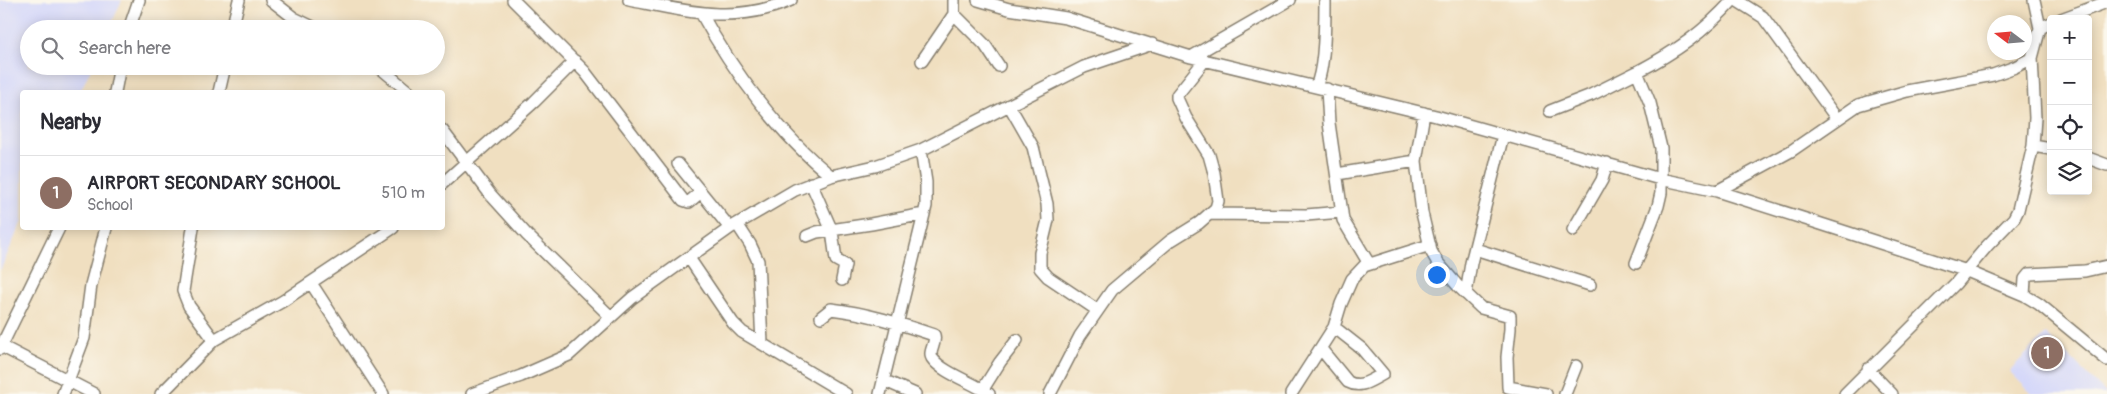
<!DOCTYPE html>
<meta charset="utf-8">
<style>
body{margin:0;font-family:Pangolin,sans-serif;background:#f7f7f7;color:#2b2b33}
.controls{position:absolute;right:15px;top:15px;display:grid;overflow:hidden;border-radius:5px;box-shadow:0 2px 12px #0003}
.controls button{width:45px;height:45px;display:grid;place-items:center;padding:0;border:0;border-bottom:1px solid #e1e1e2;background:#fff;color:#2b2b33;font:25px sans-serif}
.compass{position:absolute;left:1987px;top:15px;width:45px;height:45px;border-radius:50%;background:#fff;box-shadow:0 2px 12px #0003;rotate:286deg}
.you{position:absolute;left:1436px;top:274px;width:18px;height:18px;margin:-12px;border:4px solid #fff;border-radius:50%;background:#1a73e8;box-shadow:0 0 0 8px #1a73e833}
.badge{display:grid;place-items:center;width:32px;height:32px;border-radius:50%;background:#c8321e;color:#fff;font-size:16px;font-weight:700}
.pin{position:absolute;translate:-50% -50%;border:2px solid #fff;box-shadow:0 1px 5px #0006}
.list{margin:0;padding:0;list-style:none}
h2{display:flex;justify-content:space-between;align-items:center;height:65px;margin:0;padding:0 20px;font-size:21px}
h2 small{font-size:16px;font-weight:400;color:#7c7c81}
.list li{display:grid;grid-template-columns:32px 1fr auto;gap:15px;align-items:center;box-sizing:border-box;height:75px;padding:0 20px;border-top:1px solid #e1e1e2}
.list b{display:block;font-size:19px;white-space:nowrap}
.list p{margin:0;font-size:16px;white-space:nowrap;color:#7c7c81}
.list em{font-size:16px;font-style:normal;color:#7c7c81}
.icon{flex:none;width:28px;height:28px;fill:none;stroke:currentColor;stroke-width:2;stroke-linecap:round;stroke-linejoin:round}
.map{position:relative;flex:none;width:2107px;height:394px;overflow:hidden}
.search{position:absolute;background:#fff;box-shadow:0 2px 12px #0003;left:20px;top:20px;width:425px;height:55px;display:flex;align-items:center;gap:12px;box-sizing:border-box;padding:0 18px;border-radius:28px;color:#7c7c81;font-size:19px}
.panel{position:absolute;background:#fff;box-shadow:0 2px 12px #0003;left:20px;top:90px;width:425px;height:140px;border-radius:5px}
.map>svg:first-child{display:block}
.built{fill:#d5d8f9}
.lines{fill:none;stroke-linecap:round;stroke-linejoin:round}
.minor-casing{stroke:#867e6e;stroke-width:14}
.minor{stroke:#fff;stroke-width:11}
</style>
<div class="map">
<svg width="2107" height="394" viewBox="0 0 2107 394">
<rect width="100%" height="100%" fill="#fbf7ec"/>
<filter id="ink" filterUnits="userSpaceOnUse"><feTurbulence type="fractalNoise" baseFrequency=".02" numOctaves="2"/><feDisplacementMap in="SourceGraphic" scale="10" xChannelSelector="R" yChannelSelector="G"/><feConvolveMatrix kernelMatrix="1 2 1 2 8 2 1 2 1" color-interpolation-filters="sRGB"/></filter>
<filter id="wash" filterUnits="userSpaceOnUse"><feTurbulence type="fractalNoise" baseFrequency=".0096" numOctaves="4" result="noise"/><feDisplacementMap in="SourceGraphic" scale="20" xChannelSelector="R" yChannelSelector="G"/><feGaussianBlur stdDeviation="1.12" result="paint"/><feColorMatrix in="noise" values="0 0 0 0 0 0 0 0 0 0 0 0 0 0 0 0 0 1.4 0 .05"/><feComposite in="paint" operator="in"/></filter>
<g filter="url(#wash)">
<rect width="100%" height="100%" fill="#f0dfc0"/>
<path class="built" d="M0,0H122L109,29H29V66H92L80,92H22V221L0,271Z
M2046,334L2107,394H2032L2009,371Z"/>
</g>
<g filter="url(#ink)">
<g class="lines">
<g class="minor-casing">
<path id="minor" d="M271,0L294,18L317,29
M513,0L585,72L683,200L689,202L701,192
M629,0C686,11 735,25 791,0
M978,0L1009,9L1066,18L1191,57L1436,116L1660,179L1717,191L1821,224L1967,271L2024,295L2039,304L2107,360
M1736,0L1763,17L1837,119
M2034,0L2040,28
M701,13C732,70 780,135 831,176
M954,14L985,45L999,66
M2061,19L2107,2
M129,29L139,0
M232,29L239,0
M1191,57L1290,0
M922,61L954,14V0
M378,66L409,92
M1316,86C1325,68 1325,23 1325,1
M115,92L120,66
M219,92L225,66
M1009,105L1033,147L1047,204L1048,220L1040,253V268L1048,277L1097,310
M1550,111L1591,95L1637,72
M1424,113L1416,161L1422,213L1431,251L1438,263L1458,286L1481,308L1510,316V329L1507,357L1508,387L1546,394
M442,130L490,194L527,235L611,317
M2033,146L2051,149
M2088,158L2107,165
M678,164L730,228
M1337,174L1416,161
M811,183L832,231L836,260L845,265L842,280
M442,184L534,102L575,61
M1717,191L1791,151L1858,105L1907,91L1993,75L2015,67L2032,58
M1211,214L1306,215L1342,212
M737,224L750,244L758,261L762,343
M193,228L183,291L189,306L214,340
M1573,230L1602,180L1607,163
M807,236L817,232L871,224L924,214
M1475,249L1590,285
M689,258L733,323L742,332L846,394
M1636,263L1658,206L1661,193V148L1650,103L1637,72C1677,51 1703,33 1733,0
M1367,265L1430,245
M311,283L383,394
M1466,294L1471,263L1503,135
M2024,295L2025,279L2029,274L2085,271L2107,266
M821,317L831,309C866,313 901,324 934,335C937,343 928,351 932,358C942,373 975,383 989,394
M1,346L94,394
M0,349L59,228
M1321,349L1348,382C1361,389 1371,380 1383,374L1362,349L1334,327
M1868,369L1892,394
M883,380L915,394
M983,389L1000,362L1017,340
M63,394L84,338L91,285L106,228
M161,394L214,340L283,301L393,228
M472,394L521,376L569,355L632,298L730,228L795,190L831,176L875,166L921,150L1084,67L1152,44
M880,394L926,206V182L921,150
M1050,394L1080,336L1112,290L1170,241L1199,223L1216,208L1218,201L1214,173L1209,155L1186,118L1177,98V95L1205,60
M1291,394L1334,327L1341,304L1352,279L1368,262L1343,220L1329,123L1327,89
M1565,394L1576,366
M1845,394L1956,283L1987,246L2014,218L2018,210L2033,146L2035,118L2032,58L2040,28L2051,23"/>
</g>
<use href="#minor" class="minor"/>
</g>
</g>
</svg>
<div class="controls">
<button>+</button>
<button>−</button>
<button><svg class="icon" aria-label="locate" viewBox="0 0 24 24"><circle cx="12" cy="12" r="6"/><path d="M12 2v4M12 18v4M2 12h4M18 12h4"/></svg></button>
<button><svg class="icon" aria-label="layers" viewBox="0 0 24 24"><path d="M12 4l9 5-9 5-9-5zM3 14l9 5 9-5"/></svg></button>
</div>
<svg class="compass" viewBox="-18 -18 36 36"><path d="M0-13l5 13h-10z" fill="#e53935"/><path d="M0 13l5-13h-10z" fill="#7c7c81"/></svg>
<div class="you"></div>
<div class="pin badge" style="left:2047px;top:353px;background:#8d6e63">1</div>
<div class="search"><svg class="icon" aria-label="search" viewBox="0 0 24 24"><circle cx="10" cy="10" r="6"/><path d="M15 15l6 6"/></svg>Search here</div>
<section class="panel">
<h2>Nearby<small></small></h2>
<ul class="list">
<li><span class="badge" style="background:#8d6e63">1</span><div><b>AIRPORT SECONDARY SCHOOL</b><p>School</p></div><em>510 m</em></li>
</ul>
</section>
</div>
